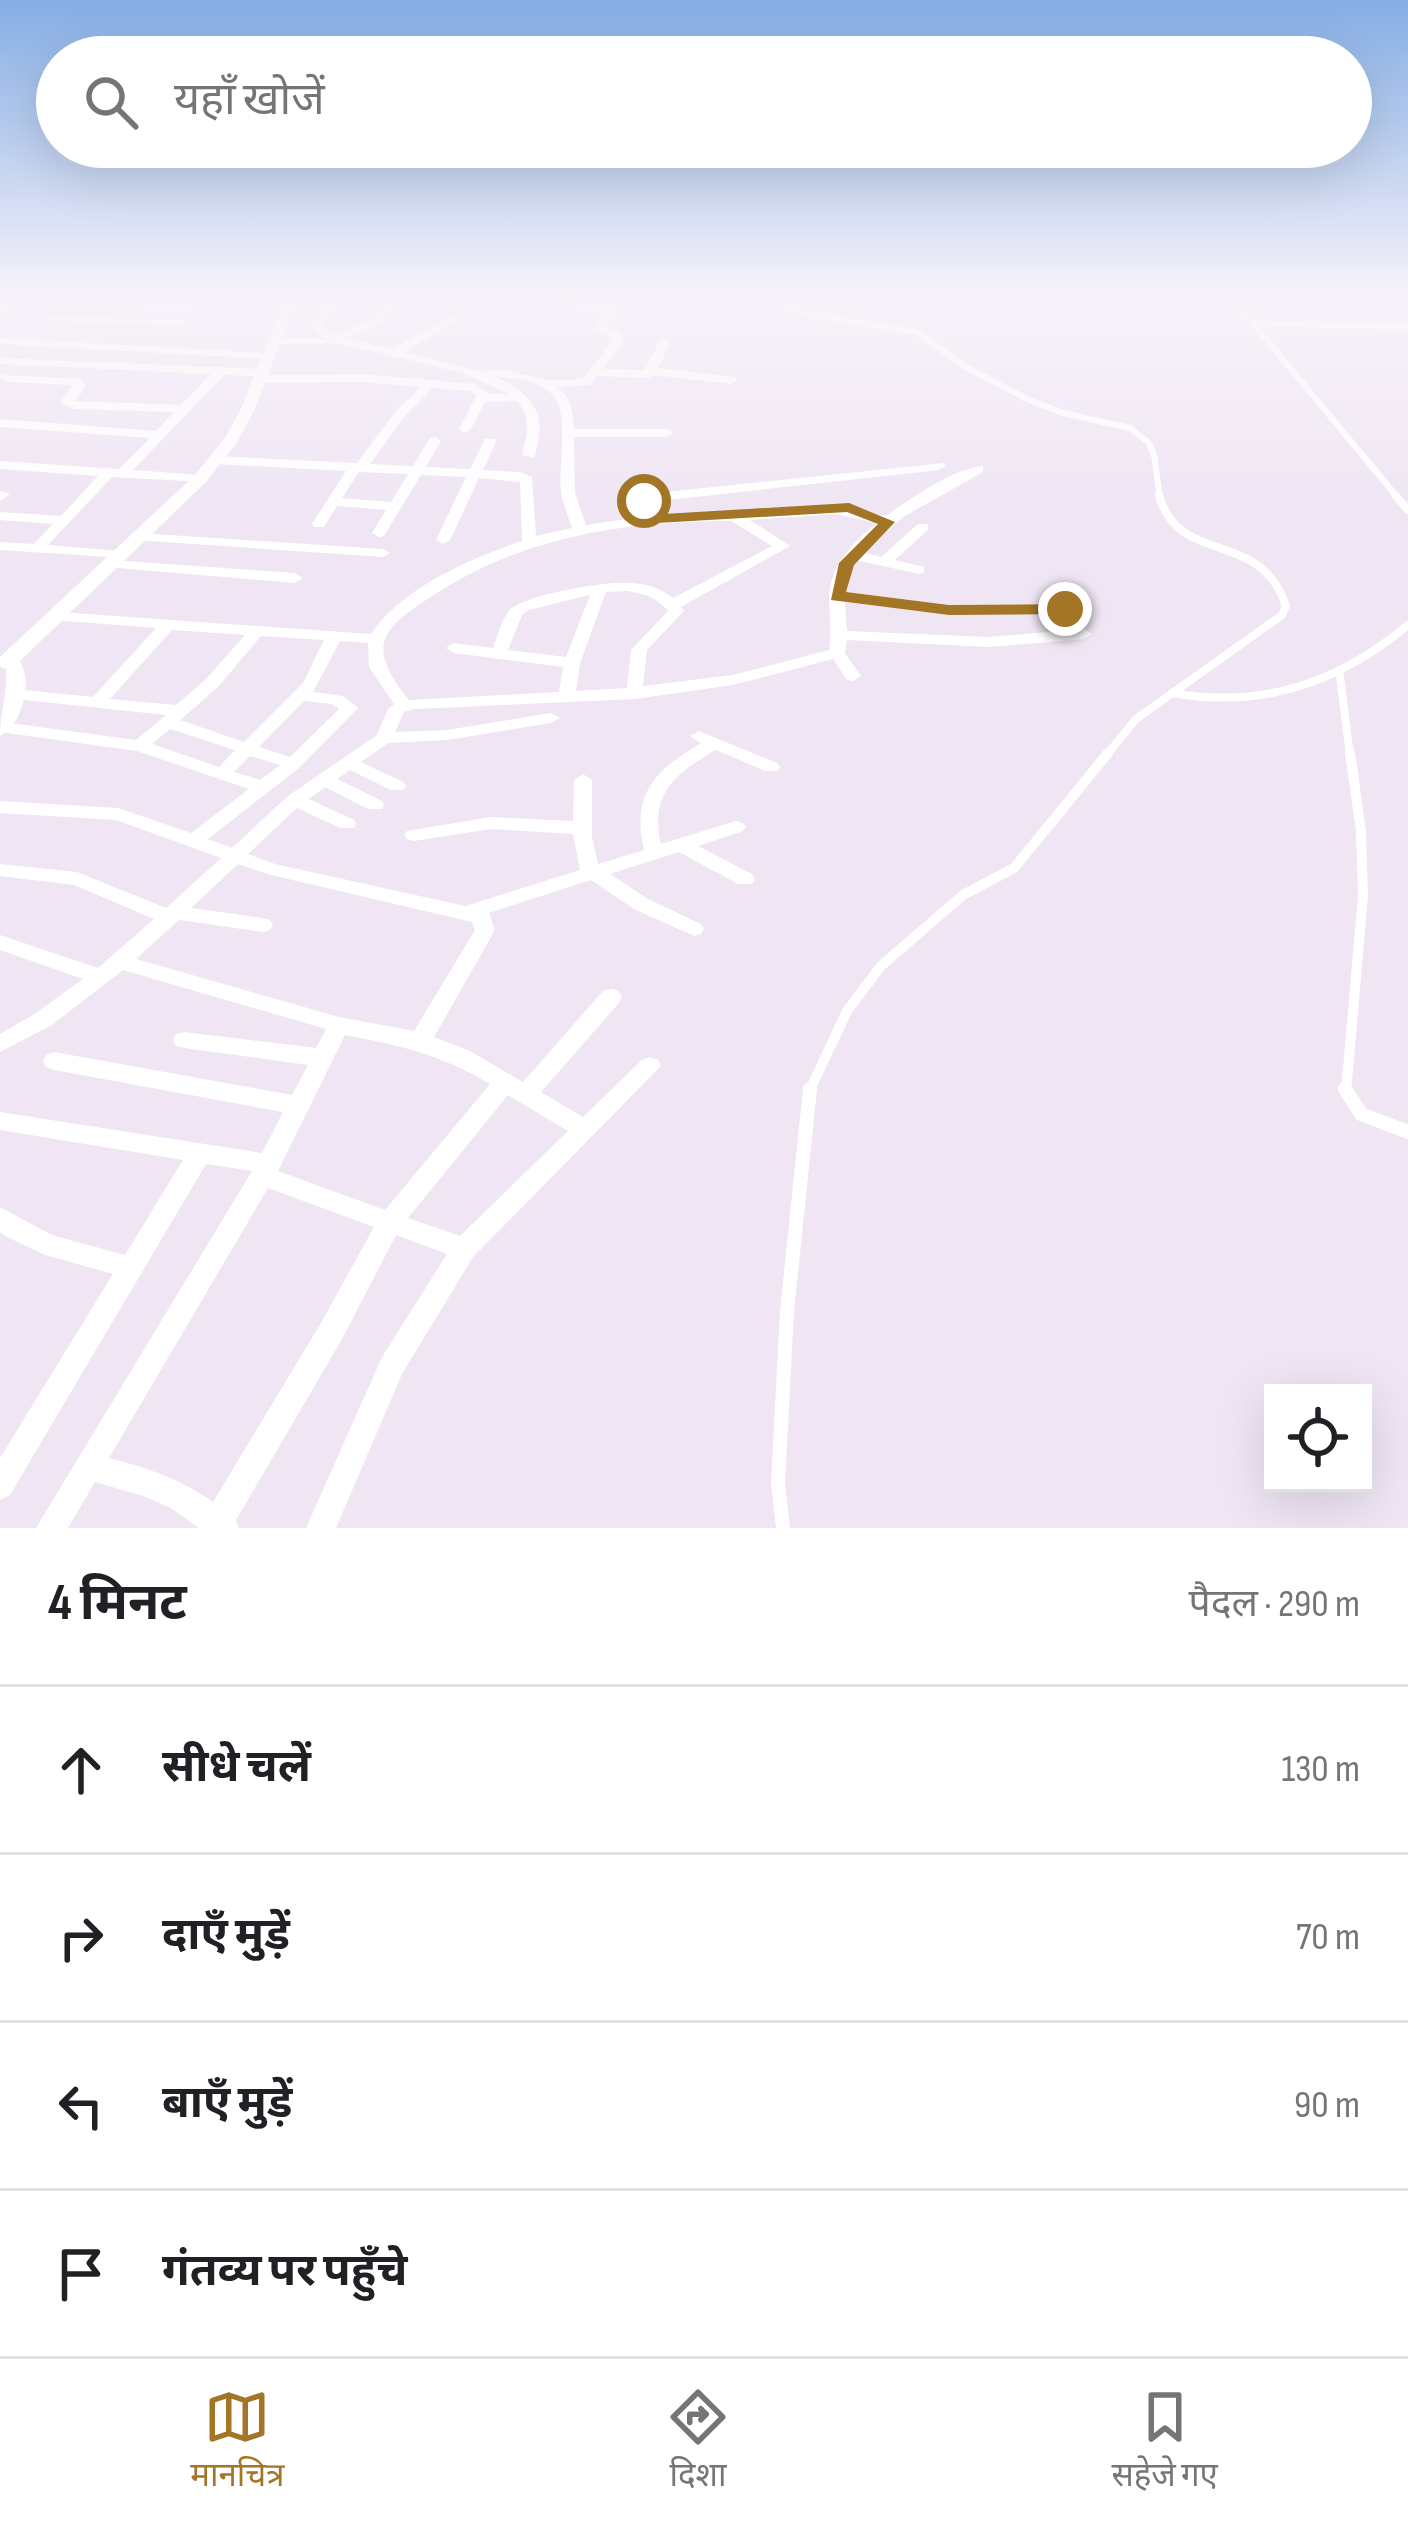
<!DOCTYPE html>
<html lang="hi">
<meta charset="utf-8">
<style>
body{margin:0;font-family:"Sofia Sans Condensed","Noto Sans Devanagari",sans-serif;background:#f6f6f6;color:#202124}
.controls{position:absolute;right:36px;bottom:36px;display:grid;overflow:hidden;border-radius:0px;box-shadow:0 12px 48px #0002}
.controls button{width:108px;height:108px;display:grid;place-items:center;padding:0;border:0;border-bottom:3px solid #e0e0e0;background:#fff;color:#202124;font:60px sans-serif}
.stop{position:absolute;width:36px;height:36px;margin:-27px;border:9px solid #a27527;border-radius:50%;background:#fff}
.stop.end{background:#a27527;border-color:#fff;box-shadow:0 3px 12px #0008}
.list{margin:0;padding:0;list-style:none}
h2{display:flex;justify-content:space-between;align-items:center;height:156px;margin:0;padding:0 48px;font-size:51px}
h2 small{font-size:39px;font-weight:400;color:#757577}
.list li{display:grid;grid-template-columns:78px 1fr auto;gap:36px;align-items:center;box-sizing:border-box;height:168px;padding:0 48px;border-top:3px solid #e0e0e0}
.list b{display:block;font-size:45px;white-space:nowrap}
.list em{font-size:39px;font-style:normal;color:#757577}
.icon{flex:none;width:66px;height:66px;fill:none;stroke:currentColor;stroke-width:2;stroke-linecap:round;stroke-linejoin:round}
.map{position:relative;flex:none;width:1408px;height:1528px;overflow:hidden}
.search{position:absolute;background:#fff;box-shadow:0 12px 48px #0002;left:36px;right:36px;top:36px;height:132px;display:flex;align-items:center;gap:30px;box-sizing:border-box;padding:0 42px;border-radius:66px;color:#757577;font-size:45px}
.sheet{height:828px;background:#fff}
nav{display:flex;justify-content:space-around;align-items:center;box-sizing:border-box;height:168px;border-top:3px solid #e0e0e0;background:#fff;font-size:33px;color:#757577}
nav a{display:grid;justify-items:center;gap:6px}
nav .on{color:#a27527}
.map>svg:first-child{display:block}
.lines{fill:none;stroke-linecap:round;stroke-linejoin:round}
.service-far3{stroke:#fff;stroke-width:6}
.service-far2{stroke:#fff;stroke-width:8}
.service-far1{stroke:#fff;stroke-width:10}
.service{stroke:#fff;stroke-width:14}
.minor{fill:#fff;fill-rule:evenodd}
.tertiary{fill:#fff;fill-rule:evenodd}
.route{fill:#a27527}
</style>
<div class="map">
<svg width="1408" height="1528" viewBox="0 0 1408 1528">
<rect width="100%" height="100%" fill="#efe5f3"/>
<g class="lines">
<path class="service-far3" d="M764,298L801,313L917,332L964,366L1027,399L1063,413L1130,428L1149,443L1154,455L1160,498
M1232,298L1398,498
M1254,323L1408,327"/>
<path class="service-far2" d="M1395,495L1408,510
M1340,676L1350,756
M1172,693C1262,709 1338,683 1408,625
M1106,756L1136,719L1282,615L1286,606C1260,527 1178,567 1159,495"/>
<path class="service-far1" d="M809,1092L847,1011L881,966L963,895L1014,868L1108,753
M1346,1092L1363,896L1361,831L1350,753"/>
<path class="service" d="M1345,1089L1361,1114L1408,1132
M783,1528L778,1483L787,1311L810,1089"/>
<path class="minor" d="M14,298H26L0,315V307Z
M331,298H342L322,324L328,333L334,335L374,319L388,298H398L382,323L345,338L392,349L453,316L458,319L457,321L404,352L482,372C505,364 528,379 552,380C562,381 572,379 583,379L611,343L612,338L593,328L606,313L554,306L428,301L423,298L554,300L614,308L619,311L606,327L622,334L623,343L603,369L645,370L658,343L664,340L670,343L658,368L735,377L737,380L731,384L654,375L649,378L597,376L590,385L557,387C571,397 573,413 574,429H667L673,433L667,437H574L575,493L586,525L633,518L634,502L656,493L944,463L946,466L939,470L659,501L646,507L647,517L835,506L886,516C908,500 956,467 983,466V472L903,517L862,552L881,557L918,524H928V530L895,560L924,567V573L919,574L856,560L847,578L845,592L949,605L1065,604L1073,609L1070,612L949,615L845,602L847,631L989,637L1084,629L1092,634L1084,639L989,647L847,640L845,653L861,676L853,681L847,680L833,659L733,685L635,699L414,709L404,712L395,732L447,730L551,713L560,718L551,723L447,740L388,743L361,762L403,782L406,786L403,790H391L350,770L337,779L382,801L384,805L382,809H368L325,787L309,799L354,820L356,824L354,828H340L297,808L248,854L275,864L465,906L580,870L573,834L491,829L414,841L407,839L404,835L407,831L491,817L573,821L574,780L583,774L592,780V837L598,864L644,850C631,794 655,770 701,743L690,736L699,731L777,763L780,767L777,771H765L716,750C676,773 649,793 661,844L736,821L743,823L746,827L743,831L698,846L752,874L755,879L752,884H738L679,852L610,874L648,899L701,924L704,929L701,934L694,936L634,909L591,880L489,913L495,930L434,1037L470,1051L523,1082L603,991L611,989L619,991L622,997L619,1003L541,1092L583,1117L642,1060L650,1057L658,1060L661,1066L473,1257L402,1374L336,1528H306L382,1357L447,1254L396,1235L341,1341L236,1520L239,1528H199L171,1508L143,1496L95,1482L68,1528H36L252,1171L206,1164L10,1495L0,1500V1458L113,1274L45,1255L5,1236L0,1232V1207L52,1235L125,1255L183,1160L0,1130V1112L262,1153L283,1112L54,1070L46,1067L43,1061L46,1055L54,1052L292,1095L308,1065L184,1048L176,1046L173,1040L176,1034L184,1032L316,1048L326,1029L123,970L52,1025L0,1052V1034L36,1013L83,979L0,950V935L98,968L154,919L74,885L0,876V864L77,872L166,908L221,858L116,820L0,813V801L118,808L191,833L249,789L137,751L0,732L2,722L136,740L166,715L15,699L7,694L15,689L93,697L156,628L53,620L51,617L59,612L371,634C401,588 471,558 522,541L520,482L479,478L450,540L443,544L436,540L466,477L421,475L384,536L379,537L372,533L386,510L337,506L324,527H314L312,524L346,471L215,464L208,460L215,456L357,463L396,411L421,387L363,382L259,383L253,379L256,376L224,375L133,470L200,475L207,479L205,482L112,477L48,545L121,551L128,555L126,558L0,550V542L34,544L53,524L0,520V512L61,516L98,476L0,469V461L119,469L150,438L0,427V419L156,431L174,412L73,409L60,402L73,385L6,382L0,378L2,375L81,379L86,387L75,401L181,405L211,374L0,364V358L262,369L266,371V375L363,374L475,384L488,394H509L463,373L338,343L270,344L268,342L274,339H324L311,324ZM494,376C515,379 542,380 555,398C569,417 558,467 561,492C563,504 568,516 572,528L536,536L532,477L520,472L483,470L496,442L495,439H485L470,469L426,467L441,441L435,437L430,438L413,466L370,464L404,417L433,388L471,391L476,396L459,429L465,433L471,429L485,402L517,401C532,418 527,434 522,455L534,458C548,413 535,396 494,376ZM359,472L408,474L391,502L342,498ZM835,514L877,523C851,544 828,568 829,602C830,619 832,634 829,650L733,675L643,686L647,650L681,614L684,611L681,607L790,546L750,520ZM731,521L772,546L673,598C660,588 645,583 628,583C607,581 520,595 508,612C501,622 497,637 493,648L454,643L446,648L454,653L563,667L559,692L409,700C363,644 383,627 437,593C525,536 628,521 731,521ZM627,591C645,594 656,597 668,611L631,650L627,688L576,691L580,663L606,592ZM590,595L566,657L508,650L522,615L529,610ZM172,630L245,635L206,679L176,705L110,699ZM261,636L324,640L303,683L244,742L180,720L218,687ZM340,641L368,643L369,667L394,704L388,709L377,735L288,796L232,848L208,839L299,768L358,708L343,696L313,692ZM304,701L332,704L339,709L290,757L259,747ZM170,729L235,750L219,767L152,744ZM250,756L280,765L260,780L234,772ZM238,864L271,875L472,922L475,930L414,1031L339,1017L136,959L179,920L263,932L270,930L273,925L270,920L263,918L191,908ZM345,1035C403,1046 439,1054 490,1084L385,1210L278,1171ZM508,1095L568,1131L460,1236L408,1218ZM268,1188L374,1227L321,1323L213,1502C181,1479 147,1468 109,1458Z
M71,301L189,306L194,309L189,312L67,306L66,304Z
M53,316L181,319L186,322L181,325L49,321V317Z
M0,338L268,353L274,356L268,359L0,344Z
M0,491L10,494L0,501Z
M139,533L383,549L390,553L383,557L134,540L132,537Z
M111,560L295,573L303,578L295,583L106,567V561Z"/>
<path class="tertiary" d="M285,298H297L254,411L236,444L206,482L20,661C33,682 22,725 0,736C0,712 8,691 6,669L0,667V657L194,476L224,439L240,411Z"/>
</g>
<linearGradient id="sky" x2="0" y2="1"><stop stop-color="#85aee5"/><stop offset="0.58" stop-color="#f8f3fa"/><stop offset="1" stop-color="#f8f3fa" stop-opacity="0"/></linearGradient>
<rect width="1408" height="512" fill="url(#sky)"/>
<path class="route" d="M638,498L651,501L647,515L849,503L895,522L854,565L846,592L949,605L1065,604L1073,609L1065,614L949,615L831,600L839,563L878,524L847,512L640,524L632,520L631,505Z"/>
</svg>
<div class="controls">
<button><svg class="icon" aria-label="locate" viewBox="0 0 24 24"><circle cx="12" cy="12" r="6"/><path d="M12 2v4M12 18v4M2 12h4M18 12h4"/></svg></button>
</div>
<div class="stop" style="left:644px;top:501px"></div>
<div class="stop end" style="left:1065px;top:609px"></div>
<div class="search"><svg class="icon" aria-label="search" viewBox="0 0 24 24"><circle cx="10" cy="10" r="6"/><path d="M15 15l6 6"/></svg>यहाँ खोजें</div>
</div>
<section class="sheet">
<h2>4 मिनट<small>पैदल · 290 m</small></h2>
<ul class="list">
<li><svg class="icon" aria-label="ahead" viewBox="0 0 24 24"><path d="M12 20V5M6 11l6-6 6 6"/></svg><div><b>सीधे चलें</b></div><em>130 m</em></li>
<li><svg class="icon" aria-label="right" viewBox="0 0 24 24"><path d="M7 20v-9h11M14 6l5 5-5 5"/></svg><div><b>दाएँ मुड़ें</b></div><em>70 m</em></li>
<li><svg class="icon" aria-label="left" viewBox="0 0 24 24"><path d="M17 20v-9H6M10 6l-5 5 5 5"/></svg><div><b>बाएँ मुड़ें</b></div><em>90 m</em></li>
<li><svg class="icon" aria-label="arrive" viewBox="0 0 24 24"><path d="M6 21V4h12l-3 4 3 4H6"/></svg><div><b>गंतव्य पर पहुँचे</b></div></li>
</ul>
</section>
<nav>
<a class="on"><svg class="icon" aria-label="map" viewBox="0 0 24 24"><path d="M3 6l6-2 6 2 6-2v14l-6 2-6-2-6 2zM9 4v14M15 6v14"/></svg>मानचित्र</a>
<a><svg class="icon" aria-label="directions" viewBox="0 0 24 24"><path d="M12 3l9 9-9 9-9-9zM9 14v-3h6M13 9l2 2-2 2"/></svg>दिशा</a>
<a><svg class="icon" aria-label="saved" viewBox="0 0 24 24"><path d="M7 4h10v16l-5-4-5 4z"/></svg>सहेजे गए</a>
</nav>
